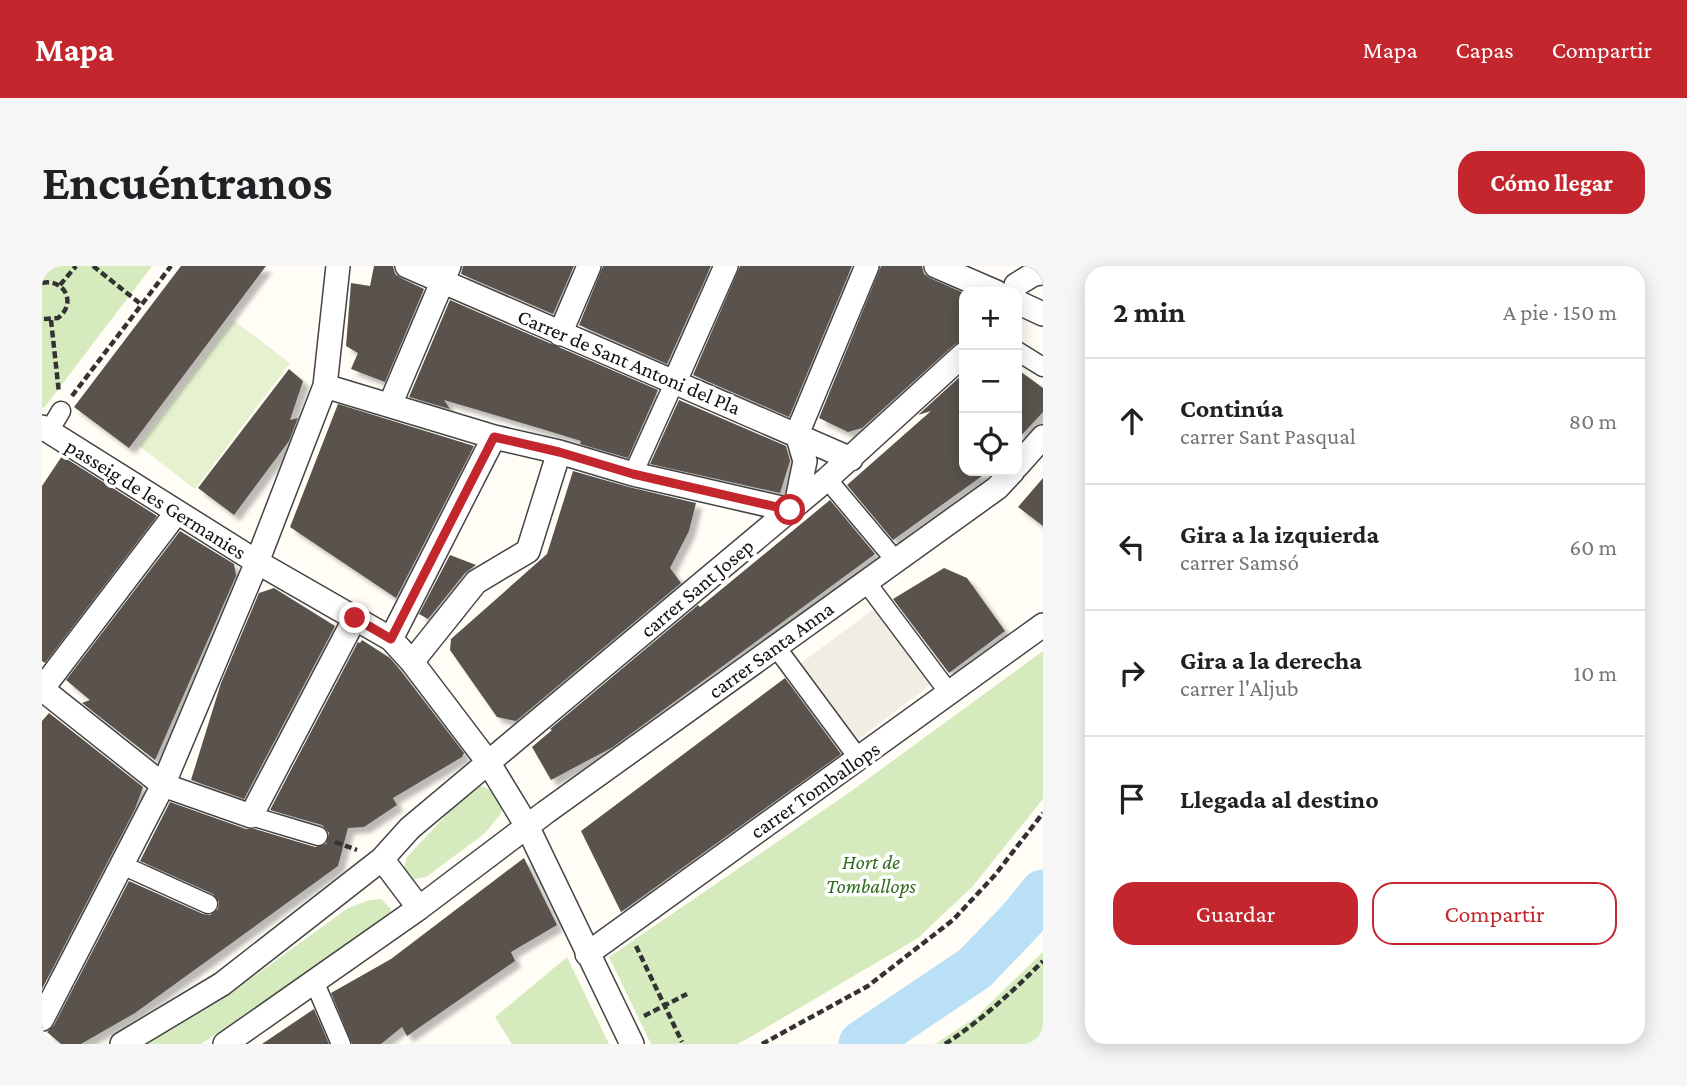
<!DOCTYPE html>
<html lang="es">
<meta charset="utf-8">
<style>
body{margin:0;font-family:"Crimson Pro",serif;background:#f6f6f6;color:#202124}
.controls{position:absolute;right:21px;top:21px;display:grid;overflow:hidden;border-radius:14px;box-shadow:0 4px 18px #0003}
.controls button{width:63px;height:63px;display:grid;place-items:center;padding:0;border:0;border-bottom:2px solid #e0e0e0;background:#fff;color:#202124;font:35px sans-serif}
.stop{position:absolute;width:21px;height:21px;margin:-16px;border:5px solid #c4262e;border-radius:50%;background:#fff}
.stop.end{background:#c4262e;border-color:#fff;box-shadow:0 2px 7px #0008}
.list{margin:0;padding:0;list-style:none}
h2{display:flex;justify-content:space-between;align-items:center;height:91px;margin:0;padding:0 28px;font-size:30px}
h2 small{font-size:23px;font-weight:400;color:#757577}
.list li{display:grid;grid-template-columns:46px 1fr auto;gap:21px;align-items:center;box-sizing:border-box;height:126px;padding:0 28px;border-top:2px solid #e0e0e0}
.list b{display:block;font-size:26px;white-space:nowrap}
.list p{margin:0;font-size:23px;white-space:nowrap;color:#757577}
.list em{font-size:23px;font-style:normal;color:#757577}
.actions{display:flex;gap:14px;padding:21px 28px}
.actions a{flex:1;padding:16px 0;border:2px solid #c4262e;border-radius:21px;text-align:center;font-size:24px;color:#c4262e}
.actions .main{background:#c4262e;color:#fff}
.icon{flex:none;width:38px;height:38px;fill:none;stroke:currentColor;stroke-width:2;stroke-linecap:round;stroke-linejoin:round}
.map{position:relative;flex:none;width:1001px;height:778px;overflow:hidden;border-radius:21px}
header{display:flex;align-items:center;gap:42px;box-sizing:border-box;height:98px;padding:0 35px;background:#c4262e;color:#fff}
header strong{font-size:33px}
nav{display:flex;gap:38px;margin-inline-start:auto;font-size:24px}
.intro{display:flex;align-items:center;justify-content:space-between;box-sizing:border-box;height:168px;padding:0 42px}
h1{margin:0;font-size:49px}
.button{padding:18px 32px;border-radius:21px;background:#c4262e;color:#fff;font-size:24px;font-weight:700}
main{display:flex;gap:42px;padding:0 42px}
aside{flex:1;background:#fff;border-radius:21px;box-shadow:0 4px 18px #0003}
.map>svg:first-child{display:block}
.green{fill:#d5ebbd}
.pitch{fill:#e6f2cf}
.plaza{fill:#f1ede2}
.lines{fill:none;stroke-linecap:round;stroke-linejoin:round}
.river{stroke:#b9e0f7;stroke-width:47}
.building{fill:#5a524d;filter:url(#shadow)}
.pedestrian-casing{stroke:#444;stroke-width:21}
.minor-casing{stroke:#444;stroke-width:26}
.path{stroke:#333;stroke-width:4.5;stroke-dasharray:7 3.5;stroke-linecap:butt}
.pedestrian{stroke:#fff;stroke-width:18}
.minor{stroke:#fff;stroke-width:23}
.route{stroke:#c4262e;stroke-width:9}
.labels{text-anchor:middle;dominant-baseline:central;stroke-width:7;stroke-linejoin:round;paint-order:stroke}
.street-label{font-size:21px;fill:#111;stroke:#fff}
.park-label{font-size:21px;font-style:italic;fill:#2f6b1f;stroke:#fff}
</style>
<header>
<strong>Mapa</strong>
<nav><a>Mapa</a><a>Capas</a><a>Compartir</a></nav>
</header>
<div class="intro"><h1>Encuéntranos</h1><a class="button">Cómo llegar</a></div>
<main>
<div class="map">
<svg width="1001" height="778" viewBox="0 0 1001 778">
<defs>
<filter id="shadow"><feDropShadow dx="6" dy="6" stdDeviation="2" flood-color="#0004"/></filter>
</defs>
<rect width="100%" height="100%" fill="#fffdf5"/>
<path class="green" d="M0,0H110L2,142L0,141Z
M1001,385V533L930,621L876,672L705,773L695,778H609L567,691L808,526Z
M439,520L452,525L462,537L458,549L442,568L384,611L369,614L362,602L365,591L425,527Z
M339,633L349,643L346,653L159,778H104L181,733L306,642L328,634Z
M1001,686V772L994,778H893L933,752Z
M525,691L567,778H470L453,751Z"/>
<path class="pitch" d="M191,54L248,97L153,223L97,180Z"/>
<path class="plaza" d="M840,337L896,413L808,480L751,403Z"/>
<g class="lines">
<path class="river" d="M820,778L933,702L980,653L1001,627"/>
</g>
<path class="building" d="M139,0H224L87,182L32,141Z
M332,0H351L353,8L359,12L382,23L343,116L309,103L316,87L304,80L309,17L328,20Z
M421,0H532L511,48L419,8Z
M561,0H669L625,98L537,59Z
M698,0H810L747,151L651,109Z
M839,0H880L882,8L888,12L922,27V74L913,78L820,162L806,166L777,152Z
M408,34L616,124L586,192L538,178L539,175L500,163L402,134L408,143L367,131Z
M247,103L261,115L248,154L256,152L247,175L192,249L156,222Z
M975,103L1001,122V146L975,174Z
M922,107V205H947L851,274L805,219L889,145L876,149Z
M637,134L744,180L748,195L738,227L608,198Z
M296,138L432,180L354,332L248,261Z
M20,190L115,250L3,397L0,395V220Z
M531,205L587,221L654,237L647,265L628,302L639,317L474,455L455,451L408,384L409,373L505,288Z
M1001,212V260L976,241Z
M788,234L833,288L571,481L509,514L490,481L510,464L508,463L656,339L658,341Z
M138,265L192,298L194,310L113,494L40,437L48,434L24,414Z
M408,289L434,299L423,307L386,353L377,348Z
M902,302L925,312L963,365L907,407L851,333Z
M232,322L293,360L202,533L149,514L179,417L217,327Z
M320,374L348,392L359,405L422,487L420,491L351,532L355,539L322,561L306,562L296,600L93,747L39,778H19L5,766L12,759L87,615L161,648L168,649L176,643L177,636L171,628L98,595L128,536L204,563H213L273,581L284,578L287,567L280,559L228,544L316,376L318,377Z
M743,412L799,488L579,646L539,565Z
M7,447L101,521L93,543L0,723V455Z
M482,592L515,659L469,686L473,695L365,770L360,761L339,778H310L289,727L349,693Z
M272,743L287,778H220Z"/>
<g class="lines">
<g class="pedestrian-casing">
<path id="pedestrian" d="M975,85L1001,101
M7,165L19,145
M591,208L633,115
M785,213L854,295
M824,316L908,428
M734,381L817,493
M209,550L276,570
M80,599L166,638
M272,715L299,778"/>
</g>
<g class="minor-casing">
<path id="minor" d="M365,0L809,193
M894,0L954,26
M974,19L992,8L1001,7
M975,36L1001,48
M518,68L547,0
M633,115L684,0
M283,120L452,171L517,186L591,208L748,244
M348,139L407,0
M0,161L215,296L349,373L370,396L446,496L485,560L590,778
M975,200L1001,171
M754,239L763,195L755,168L825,0
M349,373L452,171
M370,396L434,316L486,285L517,186
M0,423L121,519L209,550L313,352
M0,423L135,246
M340,593L377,642
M545,688L1001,359
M0,753L121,519L215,296L283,120L296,0
M80,778L180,718L340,593L368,562L785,213L922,88
M183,778L377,642L504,546L955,222L971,205"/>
</g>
<path class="path" d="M51,0L100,39
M0,17C23,12 35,38 16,52L0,53
M18,19L34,0
M9,54L17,127
M30,130L129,0
M293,576L315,584
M594,680L640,776
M602,750L645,728
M720,778L826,720L911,654L953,609L1001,547
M903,778C940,754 970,726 1001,695"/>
<use href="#pedestrian" class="pedestrian"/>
<use href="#minor" class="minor"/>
</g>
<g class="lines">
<path class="route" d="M313,352L349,373L452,171L517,186L591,208L748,244"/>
</g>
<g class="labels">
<g class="street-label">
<text transform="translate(587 96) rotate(23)">Carrer de Sant Antoni del Pla</text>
<text transform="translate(114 233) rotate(32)">passeig de les Germanies</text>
<text transform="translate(655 322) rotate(-40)">carrer Sant Josep</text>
<text transform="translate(729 384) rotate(-36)">carrer Santa Anna</text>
<text transform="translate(773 524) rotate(-35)">carrer Tomballops</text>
</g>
<g class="park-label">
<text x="829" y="596">Hort de<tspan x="829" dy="24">Tomballops</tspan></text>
</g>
</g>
</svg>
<div class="controls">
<button>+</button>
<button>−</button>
<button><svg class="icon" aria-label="locate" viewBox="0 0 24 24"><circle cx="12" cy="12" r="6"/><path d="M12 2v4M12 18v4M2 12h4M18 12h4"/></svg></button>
</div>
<div class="stop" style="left:748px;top:244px"></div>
<div class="stop end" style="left:313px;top:352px"></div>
</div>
<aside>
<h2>2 min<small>A pie · 150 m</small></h2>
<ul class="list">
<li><svg class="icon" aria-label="ahead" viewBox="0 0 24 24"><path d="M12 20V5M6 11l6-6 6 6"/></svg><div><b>Continúa</b><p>carrer Sant Pasqual</p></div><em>80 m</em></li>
<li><svg class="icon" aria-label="left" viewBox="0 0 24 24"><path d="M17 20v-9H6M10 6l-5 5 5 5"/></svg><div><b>Gira a la izquierda</b><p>carrer Samsó</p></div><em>60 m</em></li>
<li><svg class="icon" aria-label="right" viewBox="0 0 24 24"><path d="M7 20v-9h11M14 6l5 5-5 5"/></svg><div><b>Gira a la derecha</b><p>carrer l'Aljub</p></div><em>10 m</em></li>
<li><svg class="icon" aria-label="arrive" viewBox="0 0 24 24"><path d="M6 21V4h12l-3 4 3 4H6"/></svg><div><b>Llegada al destino</b></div></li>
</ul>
<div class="actions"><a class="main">Guardar</a><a>Compartir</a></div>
</aside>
</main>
